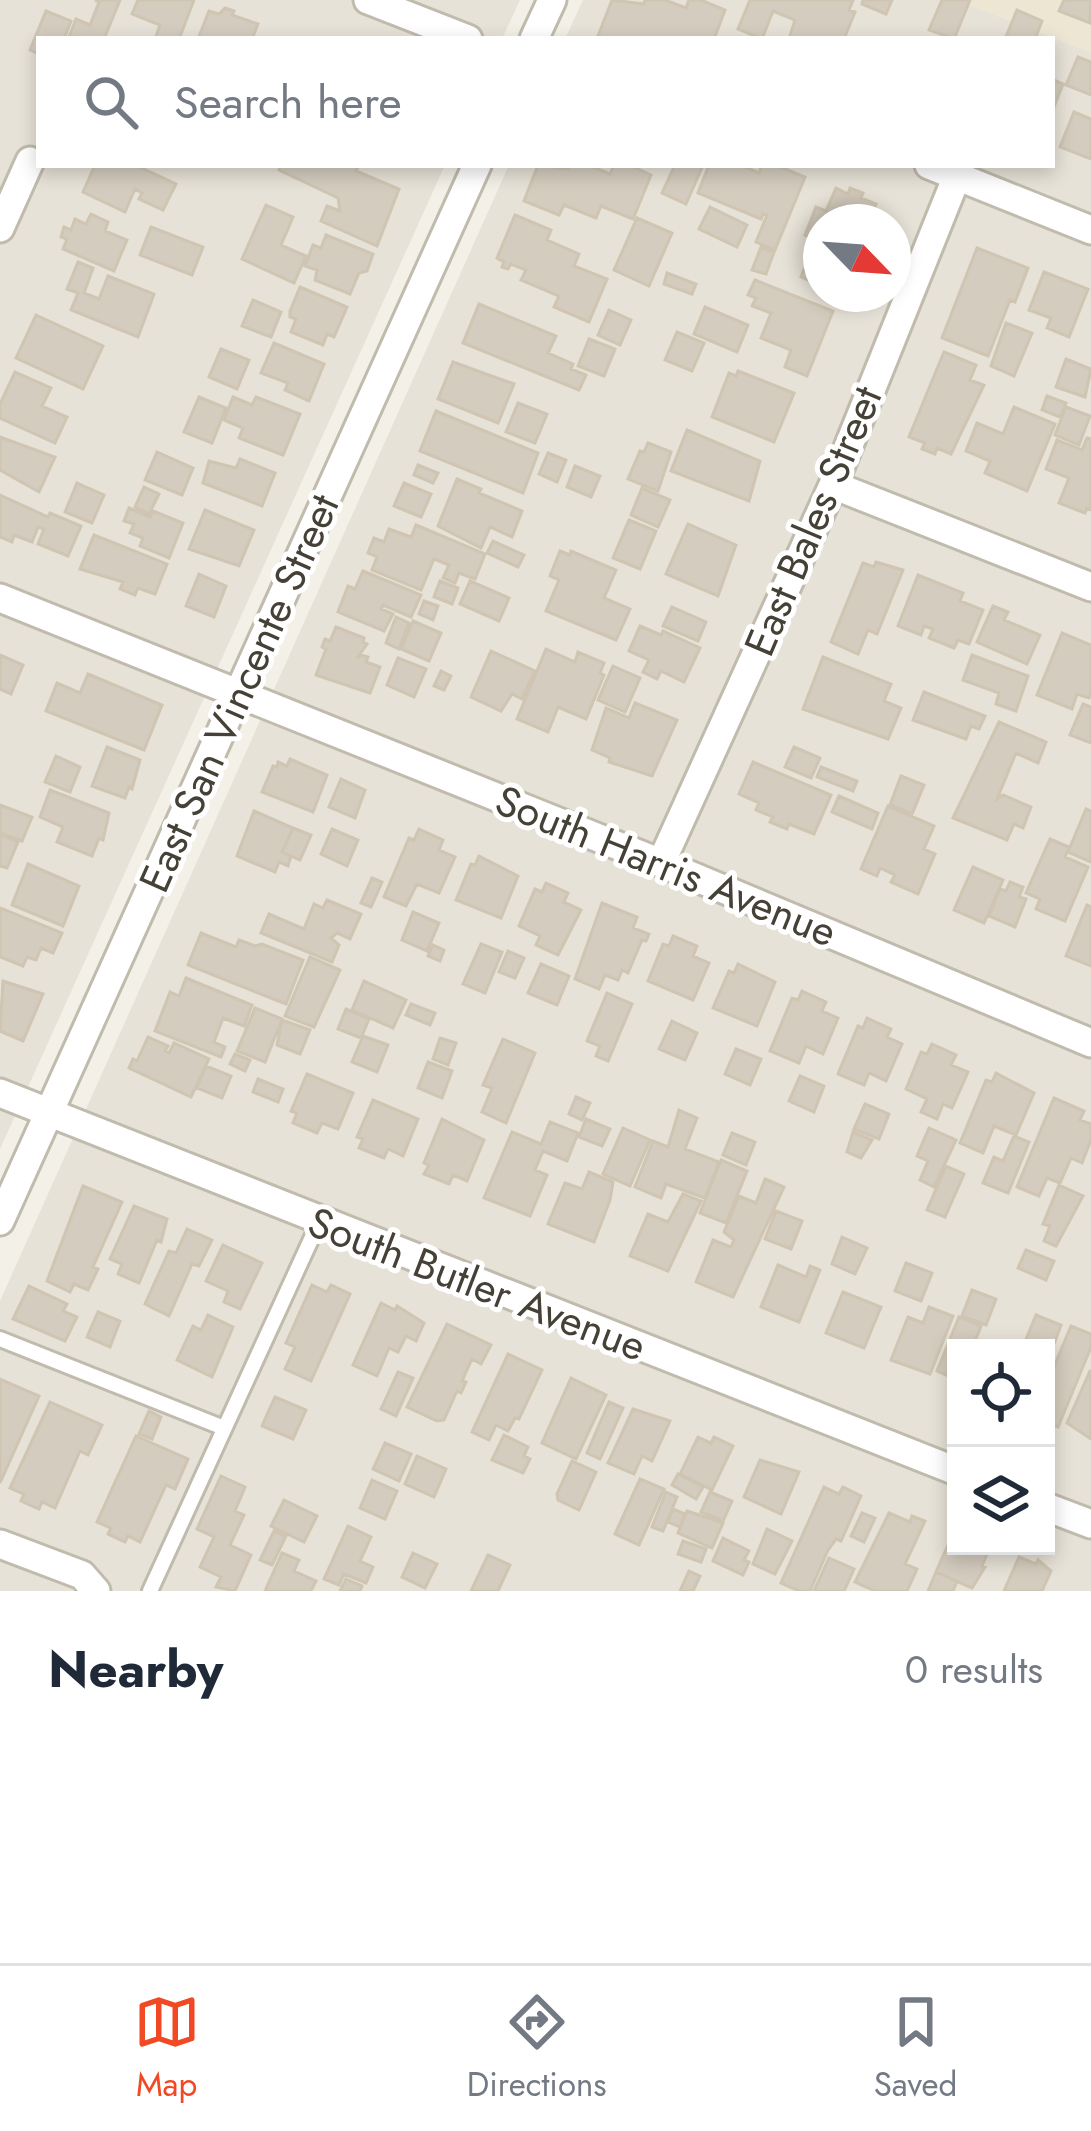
<!DOCTYPE html>
<style>
body{margin:0;font-family:Jost,sans-serif;background:#f6f6f7;color:#1f2937}
.controls{position:absolute;right:36px;bottom:36px;display:grid;overflow:hidden;border-radius:0px;box-shadow:0 6px 18px #0003}
.controls button{width:108px;height:108px;display:grid;place-items:center;padding:0;border:0;border-bottom:3px solid #e0e1e3;background:#fff;color:#1f2937;font:60px sans-serif}
.compass{position:absolute;left:803px;top:204px;width:108px;height:108px;border-radius:50%;background:#fff;box-shadow:0 6px 18px #0003;rotate:115deg}
.list{margin:0;padding:0;list-style:none}
h2{display:flex;justify-content:space-between;align-items:center;height:156px;margin:0;padding:0 48px;font-size:51px}
h2 small{font-size:39px;font-weight:400;color:#747a83}
.icon{flex:none;width:66px;height:66px;fill:none;stroke:currentColor;stroke-width:2;stroke-linecap:round;stroke-linejoin:round}
.map{position:relative;flex:none;width:1091px;height:1591px;overflow:hidden}
.search{position:absolute;background:#fff;box-shadow:0 6px 18px #0003;left:36px;right:36px;top:36px;height:132px;display:flex;align-items:center;gap:30px;box-sizing:border-box;padding:0 42px;border-radius:0px;color:#747a83;font-size:45px}
.sheet{height:372px;background:#fff}
nav{display:flex;justify-content:space-around;align-items:center;box-sizing:border-box;height:168px;border-top:3px solid #e0e1e3;background:#fff;font-size:33px;color:#747a83}
nav a{display:grid;justify-items:center;gap:6px}
nav .on{color:#f04923}
.map>svg:first-child{display:block}
.residential{fill:#e7e2d7;fill-rule:evenodd}
.education{fill:#ece6d3}
.building{fill:#d4ccbe;stroke:#cfc5b2;stroke-width:3}
.lines{fill:none;stroke-linecap:round;stroke-linejoin:round}
.service-casing{stroke:#c1bbae;stroke-width:20}
.minor-casing{stroke:#c1bbae;stroke-width:33}
.service{stroke:#fff;stroke-width:14}
.minor{stroke:#fff;stroke-width:27}
.labels{text-anchor:middle;dominant-baseline:central;stroke-width:10;stroke-linejoin:round;paint-order:stroke}
.street-label{font-size:42px;fill:#464137;stroke:#fff}
</style>
<div class="map">
<svg width="1091" height="1591" viewBox="0 0 1091 1591">
<rect width="100%" height="100%" fill="#f3f0e8"/>
<path class="residential" d="M0,0H520L502,39H39V165H445L0,1149Z
M583,0H957L1091,52V1591H0V1301L509,165H1052V39H565ZM821,222H893V294H821ZM956,1348H1046V1546H956Z"/>
<path class="education" d="M957,0H1091V52Z"/>
<path class="building" d="M95,0H120L104,39L69,37L76,19L90,25L99,2Z
M138,0H194L179,39H155L160,25L132,14Z
M612,0L644,4L645,0H665L686,8L689,0H701L725,10L714,39H605L598,36Z
M750,0H853L849,10L855,12L844,39H789L795,20L773,11L762,39L738,29Z
M863,0H892L886,14L862,4Z
M942,0H970L954,39L929,30Z
M1064,0H1091L1090,23L1059,11Z
M225,8L234,11L232,15L258,24L252,39H198L209,11L219,14Z
M1017,10L1042,21L1035,39H1005Z
M46,11L71,21L64,39H39V54L30,50Z
M1078,57L1091,62V95L1066,85Z
M1052,79L1063,84L1052,112Z
M1074,112L1091,119V159L1060,147Z
M95,165H135L176,184L163,210L139,199L142,193L135,189L125,212L83,192Z
M281,165H359L356,171L399,189L377,246L321,221L327,206L340,211L338,198L279,170Z
M538,165L568,169L570,165H588L610,174L614,165H629L651,175L633,219L601,206L596,218L564,205L559,215L524,201Z
M675,165H703L686,204L662,193Z
M709,165H740L759,173L762,165H776L805,177L775,250L756,242L767,215L763,214L761,219L698,193Z
M836,188L848,194L850,188L863,193L861,198L876,204L869,222H821V283L813,282L801,277L816,239L805,235L816,207L826,211Z
M266,205L293,217L281,245L306,256L294,283L242,259Z
M710,207L747,225L737,247L699,229Z
M91,214L108,222L105,231L127,240L114,271L63,249L67,239L61,237L64,227L71,230L75,219L86,224Z
M515,215L551,230L547,240L579,254L574,266L607,279L589,322L554,307L559,296L521,280L526,270L511,264L508,269L502,267L504,262L497,258Z
M637,218L672,233L649,286L614,270Z
M151,227L203,247L192,275L140,255Z
M326,235L373,254L367,271L359,273L350,294L315,280L317,270L305,266L313,245L321,248Z
M761,247L774,252L766,274L752,270Z
M977,248L1028,268L1015,302L1010,300L988,356L942,338Z
M78,262L93,268L84,293L99,299L108,276L154,294L138,337L71,310L78,293L67,289Z
M1044,272L1088,289L1069,337L1047,328L1051,318L1029,310Z
M667,273L696,284L692,294L664,284Z
M755,280L833,311L807,376L785,367L791,350L761,338L771,313L752,306L756,298L748,295Z
M300,287L347,307L334,337L327,334L323,345L291,332L296,319L290,317V311Z
M253,300L281,312L271,337L242,326Z
M479,304L556,336L548,353L573,364L571,369L586,375L579,390L463,343Z
M705,307L748,325L737,352L694,334Z
M609,310L631,320L620,345L598,335Z
M36,315L103,346L83,389L16,358Z
M1006,323L1032,333L1014,376L991,366Z
M677,332L704,343L692,371L665,360Z
M589,339L615,349L604,376L578,366Z
M274,343L324,364L309,401L285,390L288,383L261,373Z
M221,349L249,360L237,389L209,377Z
M944,352L976,365L970,380L984,385L951,454L937,448L935,454L922,449L925,443L909,437Z
M1066,359L1091,369L1085,397L1056,387Z
M453,362L514,384L498,423L438,399Z
M738,371L794,393L774,442L712,417L729,373L736,376Z
M15,372L51,388L42,406L67,417L55,443L0,418V404Z
M1047,396L1066,403L1060,417L1042,410Z
M199,397L226,408L212,443L184,432Z
M233,397L252,405L256,397L300,414L283,455L239,438L243,428L224,420Z
M518,403L547,414L535,443L506,432Z
M1014,407L1055,424L1027,491L985,473L990,461L966,451L977,423L1003,434Z
M1066,407L1090,416L1079,445L1055,435Z
M436,411L538,453L523,493L420,451Z
M687,430L760,461L749,501L671,471Z
M0,437L55,457L39,492L0,470Z
M1087,438L1091,439V510L1087,508L1085,513L1059,503L1069,478L1046,469L1057,440L1082,450Z
M648,443L671,452L658,491L628,479L640,451L644,452Z
M157,452L193,468L182,495L145,480Z
M548,453L566,460L557,482L539,474Z
M240,459L275,473L262,506L203,483L209,461L236,468Z
M418,465L438,473L433,483L414,475Z
M575,466L600,476L591,497L567,487Z
M457,479L481,489L479,493L522,511L512,537L490,527L481,548L438,526Z
M77,483L104,495L92,523L65,512Z
M404,483L431,494L421,517L394,506Z
M144,487L159,494L149,514L135,507Z
M642,488L670,500L658,527L631,515Z
M0,495L48,517L50,513L81,526L68,556L38,544L44,529L38,527L32,542L14,535L12,542L0,537Z
M129,508L150,517L153,511L183,523L169,558L140,546L143,538L130,533L134,524L124,521Z
M205,510L254,530L239,566L189,549Z
M629,520L656,531L640,569L613,558Z
M688,524L736,545L718,596L666,574Z
M416,525L485,554L475,579L459,573L455,583L443,578L449,565L434,559L421,590L372,570L377,557L368,553L374,538L384,542L389,529L411,537Z
M94,535L167,564L155,594L138,588L135,595L120,589L123,582L80,569Z
M493,541L524,555L518,567L487,553Z
M560,551L570,555L571,551L616,570L604,598L630,609L616,640L546,611L559,580L550,576Z
M876,562L903,570L877,634L868,630L858,654L831,642L863,563L874,567Z
M363,571L421,595L411,617L383,605L381,609L393,614L384,631L338,612L348,586L355,589Z
M199,574L226,586L214,617L186,606Z
M918,575L963,593L960,601L983,610L969,644L958,640L954,648L929,638L933,629L924,626L921,635L898,626Z
M440,581L458,588L452,604L434,597Z
M470,581L509,598L499,621L460,604Z
M424,601L438,606L433,620L419,614Z
M993,606L1008,612L1004,620L1040,635L1027,664L977,642Z
M672,607L706,622L698,641L663,626Z
M396,617L409,623L399,649L386,643Z
M413,621L441,633L429,661L401,649Z
M640,626L661,635L663,631L700,648L684,682L661,671L657,679L643,672L649,660L629,651Z
M336,627L364,638L363,642L367,644L357,658L361,655L368,657L366,662L380,667L370,693L316,675L326,649L322,647L325,639L330,641Z
M1062,633L1091,645V694L1089,698L1077,694L1072,709L1037,695Z
M546,649L575,662L578,652L604,663L600,673L604,675L586,719L558,707L548,732L517,719Z
M491,651L535,671L522,699L512,694L501,711L471,697Z
M0,655L23,665L11,694L0,689Z
M972,655L1028,676L1016,711L996,704L999,693L963,680Z
M823,657L891,684L884,701L901,708L888,739L803,709Z
M398,658L426,669L414,697L387,685Z
M613,666L640,678L625,712L598,700Z
M441,671L451,676L444,690L434,686Z
M88,674L162,705L144,750L46,711L57,683L80,693Z
M924,692L985,716L979,729L971,726L966,739L913,720Z
M635,703L677,720L652,776L609,762L610,758L592,750L606,708L629,718Z
M1083,704L1091,707V743L1070,735Z
M999,722L1046,742L1038,763L1016,753L997,799L1003,795L1031,807L1023,828L1014,824L1007,840L953,818Z
M107,747L140,760L132,789L129,787L125,798L92,786Z
M794,747L820,758L811,778L785,767Z
M56,756L80,767L70,792L45,782Z
M290,759L327,775L313,812L262,792L273,766L277,767L278,762L287,766Z
M753,762L831,795L814,834L789,824L787,829L770,822L773,817L756,810L759,803L739,794Z
M821,767L857,781L853,791L817,777Z
M901,776L924,785L912,814L890,805Z
M341,779L365,790L355,818L329,807Z
M50,790L109,813L103,840L99,838L92,856L57,842L63,827L40,817Z
M839,796L878,813L872,829L832,812Z
M0,805L32,817L22,841L0,833Z
M888,806L934,826L924,849L935,854L918,894L891,882L895,875L880,868L877,876L861,869Z
M1086,809L1091,811V862L1068,852Z
M254,811L293,828L282,852L291,856L288,866L279,862L275,872L237,856Z
M293,828L311,835L300,860L282,852Z
M332,829L358,840L347,866L321,854Z
M419,829L443,840L439,850L455,857L439,893L417,884L406,906L384,897L409,838L414,840Z
M0,834L18,842L7,868L0,866Z
M1050,839L1069,847L1065,857L1088,867L1065,921L1036,909L1040,899L1026,893Z
M479,856L518,876L501,918L456,900L471,864L475,865Z
M28,864L79,886L63,926L12,905Z
M973,867L1003,880L984,923L954,910Z
M372,878L382,882L371,907L361,903Z
M1010,882L1023,887L1019,897L1026,899L1015,927L989,916L1000,889L1006,891Z
M546,883L568,893L564,902L581,910L558,955L536,945L540,936L519,926L535,889L542,892Z
M327,900L361,914L350,939L337,933L331,938L339,945L332,962L261,933L269,914L304,929L314,904L323,908Z
M602,903L637,917L633,928L649,934L646,941L642,940L628,973L622,970L618,980L605,975L599,989L575,979Z
M1087,905L1091,907V966L1066,956Z
M0,908L62,933L53,953L41,948L36,960L27,957L23,966L0,957Z
M413,912L439,923L427,951L402,940Z
M201,933L236,947L239,940L255,946L262,944L303,960L286,1004L188,965Z
M673,936L697,946L693,956L709,963L693,1000L648,981L663,944L669,946Z
M481,944L502,952L485,993L463,984Z
M433,945L444,950L440,961L428,956Z
M508,951L524,958L515,978L499,972Z
M310,957L340,970L314,1027L285,1016Z
M541,964L569,976L557,1005L528,993Z
M738,964L775,982L757,1026L713,1008L729,971L734,973Z
M186,978L252,1005L244,1026L223,1018L214,1042L225,1047L221,1057L155,1031L170,992L179,996Z
M3,981L43,994L23,1041L0,1031Z
M364,981L406,1000L393,1028L352,1010Z
M802,991L826,1002L822,1011L838,1018L823,1054L806,1046L799,1063L770,1051L792,998L798,1000Z
M607,993L632,1004L608,1061L596,1056L600,1046L587,1041Z
M411,1004L435,1013L430,1025L406,1015Z
M255,1008L282,1019L265,1062L237,1051Z
M346,1009L369,1019L361,1038L338,1029Z
M867,1018L891,1029L887,1037L902,1044L886,1081L869,1073L864,1085L838,1074L858,1026L863,1028Z
M282,1020L310,1030L300,1054L277,1045Z
M672,1021L697,1033L685,1060L659,1049Z
M363,1036L388,1045L377,1072L352,1062Z
M148,1037L168,1046L165,1051L169,1053L174,1043L209,1059L191,1097L129,1068L133,1059L137,1061Z
M440,1038L456,1043L448,1065L433,1059Z
M503,1039L535,1053L506,1123L482,1112L492,1088L483,1085Z
M932,1044L956,1055L951,1065L968,1072L952,1108L943,1104L937,1119L921,1112L927,1099L906,1089L921,1052L927,1054Z
M736,1049L761,1059L750,1085L725,1074Z
M235,1054L250,1060L245,1071L230,1064Z
M428,1062L452,1071L442,1098L418,1088Z
M206,1066L231,1076L222,1098L197,1088Z
M996,1073L1034,1093L1016,1135L994,1126L983,1153L960,1143L986,1080L992,1082Z
M307,1074L353,1093L338,1129L322,1123L317,1133L293,1123L297,1113L291,1111Z
M800,1076L824,1086L814,1112L789,1101Z
M258,1079L283,1089L278,1102L253,1092Z
M576,1097L590,1103L582,1120L569,1114Z
M1054,1098L1084,1111L1080,1120L1091,1124V1140L1082,1163L1071,1158L1060,1183L1047,1178L1039,1196L1017,1187Z
M373,1100L418,1119L403,1156L388,1149L384,1158L359,1148L363,1139L357,1137Z
M865,1104L889,1114L879,1139L854,1129Z
M679,1110L697,1118L685,1149L719,1162L705,1198L666,1184L661,1198L635,1187L653,1141L668,1147Z
M442,1119L484,1140L467,1181L453,1175L449,1184L424,1174L429,1165L424,1163Z
M586,1119L610,1129L602,1146L579,1137Z
M550,1122L578,1133L567,1161L543,1151L535,1170L547,1175L530,1216L484,1198L512,1132L541,1144Z
M623,1128L650,1140L630,1186L603,1174Z
M929,1128L956,1140L934,1187L920,1180L928,1161L917,1156Z
M853,1132L872,1140L861,1158L847,1152Z
M732,1133L755,1142L746,1165L723,1155Z
M1014,1136L1029,1142L1008,1193L983,1183L994,1157L1003,1161Z
M721,1160L747,1171L726,1223L700,1213Z
M946,1166L964,1174L945,1217L927,1210Z
M589,1172L613,1182L610,1200L594,1242L548,1224L565,1183L582,1189Z
M765,1179L784,1187L733,1297L696,1282L713,1240L731,1247L734,1240L724,1232L739,1196L756,1203Z
M1059,1185L1083,1196L1056,1246L1044,1241L1050,1226L1043,1224Z
M83,1186L122,1202L93,1267L98,1269L88,1290L74,1284L70,1292L47,1281Z
M683,1194L701,1201L668,1271L630,1256L648,1214L668,1222Z
M134,1206L167,1219L161,1242L157,1240L139,1283L118,1274L122,1264L110,1259Z
M776,1211L802,1221L791,1249L765,1239Z
M187,1229L212,1240L199,1266L192,1264L169,1316L145,1304L169,1251L176,1253Z
M842,1237L867,1248L855,1274L832,1264Z
M223,1245L262,1263L240,1309L224,1302L228,1291L206,1281Z
M1026,1250L1054,1261L1046,1280L1018,1268Z
M906,1263L932,1273L921,1301L895,1291Z
M778,1265L806,1277L810,1266L820,1270L799,1322L761,1307Z
M312,1285L327,1292L331,1285L350,1294L311,1381L285,1369L295,1347L286,1343Z
M29,1286L67,1304L63,1311L77,1317L65,1341L13,1319Z
M972,1290L996,1299L986,1325L962,1316Z
M843,1292L881,1307L864,1348L826,1333Z
M381,1303L395,1310L397,1306L424,1323L416,1341L406,1336L398,1352L389,1348L377,1376L353,1365Z
M929,1307L953,1316L930,1374L891,1360L908,1317L923,1323Z
M98,1312L120,1321L110,1347L87,1337Z
M208,1315L233,1327L212,1377L177,1360L193,1326L201,1330Z
M1036,1315L1061,1325L1051,1352L1025,1342Z
M959,1317L981,1326L974,1344L985,1348H956V1384L949,1381L951,1377L937,1371Z
M447,1324L491,1345L481,1364L472,1359L462,1381L466,1382L461,1393L457,1391L444,1420L437,1421L407,1407Z
M1071,1326L1091,1334V1347L1058,1427L1046,1422V1372L1051,1374Z
M508,1354L542,1370L519,1419L515,1418L508,1431L496,1425L489,1440L472,1432Z
M1090,1371H1091V1439L1067,1423Z
M398,1372L413,1378L396,1416L381,1409Z
M571,1378L606,1395L576,1459L542,1443Z
M0,1379L39,1396L0,1483Z
M275,1397L306,1410L293,1439L262,1426Z
M50,1402L102,1425L88,1455L80,1451L55,1508L42,1502L39,1509L21,1501L24,1494L10,1488Z
M609,1402L623,1408L600,1459L587,1453Z
M633,1409L670,1421L652,1461L642,1456L634,1474L608,1463Z
M149,1411L161,1417L152,1439L139,1434Z
M504,1435L528,1447L524,1456L530,1459L523,1473L492,1460Z
M136,1436L188,1459L175,1489L166,1485L140,1542L128,1536L125,1542L108,1534L111,1528L97,1522Z
M698,1437L711,1443L714,1437L733,1446L712,1490L680,1474Z
M385,1443L411,1454L399,1481L373,1469Z
M417,1456L446,1469L434,1497L405,1484Z
M760,1460L799,1472L781,1514L744,1497Z
M572,1461L596,1472L579,1510L558,1500L557,1494Z
M678,1474L703,1487L696,1499L672,1485Z
M221,1476L245,1487L235,1511L244,1515L230,1545L251,1555L235,1591L216,1587L221,1577L200,1567L214,1537L197,1529Z
M640,1479L664,1489L639,1545L615,1534Z
M372,1480L397,1491L385,1519L360,1508Z
M824,1487L839,1494L843,1487L861,1496L841,1541L836,1539L828,1550L810,1591H799L781,1583Z
M666,1492L677,1497L663,1531L652,1527Z
M710,1492L732,1501L723,1521L701,1512Z
M284,1500L317,1516L304,1542L271,1526Z
M673,1509L685,1514L680,1527L668,1522Z
M687,1511L723,1523L712,1548L678,1533Z
M862,1513L875,1518L864,1542L851,1536Z
M889,1513L910,1522L912,1516L925,1521L905,1564L917,1569L907,1591H875L855,1582Z
M348,1526L371,1537L360,1561L373,1567L366,1583L344,1574L339,1585L324,1579Z
M767,1529L792,1541L775,1574L753,1564Z
M274,1531L286,1536L272,1565L260,1560Z
M952,1536L956,1546L990,1547L982,1566L985,1567L972,1588L936,1572Z
M723,1538L749,1551L744,1560L749,1562L743,1575L713,1561Z
M683,1541L706,1549L701,1562L678,1554Z
M282,1553L299,1560L294,1571L316,1581L311,1591H265Z
M413,1553L437,1564L425,1588L402,1577Z
M488,1555L510,1565L498,1591H471Z
M1019,1557L1036,1564L1038,1560L1051,1571L1042,1591H1004Z
M829,1558L854,1569L844,1591H814Z
M689,1571L700,1576L693,1591H680Z
M936,1572L957,1581L953,1591H928Z
M346,1579L362,1586L360,1591H340Z"/>
<g class="lines">
<g class="service-casing">
<path id="service" d="M0,1339L224,1428
M150,1591L319,1222"/>
</g>
<g class="minor-casing">
<path id="minor" d="M368,0L468,39
M534,39L552,0
M929,165L1091,230
M0,228L30,161
M833,485L1091,587
M0,598L661,863L1091,1043
M661,863L833,485L957,176
M0,1093L956,1471
M0,1221L477,165
M1046,1507L1091,1524
M0,1544L82,1575L96,1591"/>
</g>
<use href="#service" class="service"/>
<use href="#minor" class="minor"/>
</g>
<g class="labels">
<g class="street-label">
<text transform="translate(813 521) rotate(-67)">East Bales Street</text>
<text transform="translate(239 693) rotate(-66)">East San Vincente Street</text>
<text transform="translate(666 866) rotate(22)">South Harris Avenue</text>
<text transform="translate(477 1284) rotate(21)">South Butler Avenue</text>
</g>
</g>
</svg>
<div class="controls">
<button><svg class="icon" aria-label="locate" viewBox="0 0 24 24"><circle cx="12" cy="12" r="6"/><path d="M12 2v4M12 18v4M2 12h4M18 12h4"/></svg></button>
<button><svg class="icon" aria-label="layers" viewBox="0 0 24 24"><path d="M12 4l9 5-9 5-9-5zM3 14l9 5 9-5"/></svg></button>
</div>
<svg class="compass" viewBox="-18 -18 36 36"><path d="M0-13l5 13h-10z" fill="#e53935"/><path d="M0 13l5-13h-10z" fill="#747a83"/></svg>
<div class="search"><svg class="icon" aria-label="search" viewBox="0 0 24 24"><circle cx="10" cy="10" r="6"/><path d="M15 15l6 6"/></svg>Search here</div>
</div>
<section class="sheet">
<h2>Nearby<small>0 results</small></h2>
<ul class="list">
</ul>
</section>
<nav>
<a class="on"><svg class="icon" aria-label="map" viewBox="0 0 24 24"><path d="M3 6l6-2 6 2 6-2v14l-6 2-6-2-6 2zM9 4v14M15 6v14"/></svg>Map</a>
<a><svg class="icon" aria-label="directions" viewBox="0 0 24 24"><path d="M12 3l9 9-9 9-9-9zM9 14v-3h6M13 9l2 2-2 2"/></svg>Directions</a>
<a><svg class="icon" aria-label="saved" viewBox="0 0 24 24"><path d="M7 4h10v16l-5-4-5 4z"/></svg>Saved</a>
</nav>
